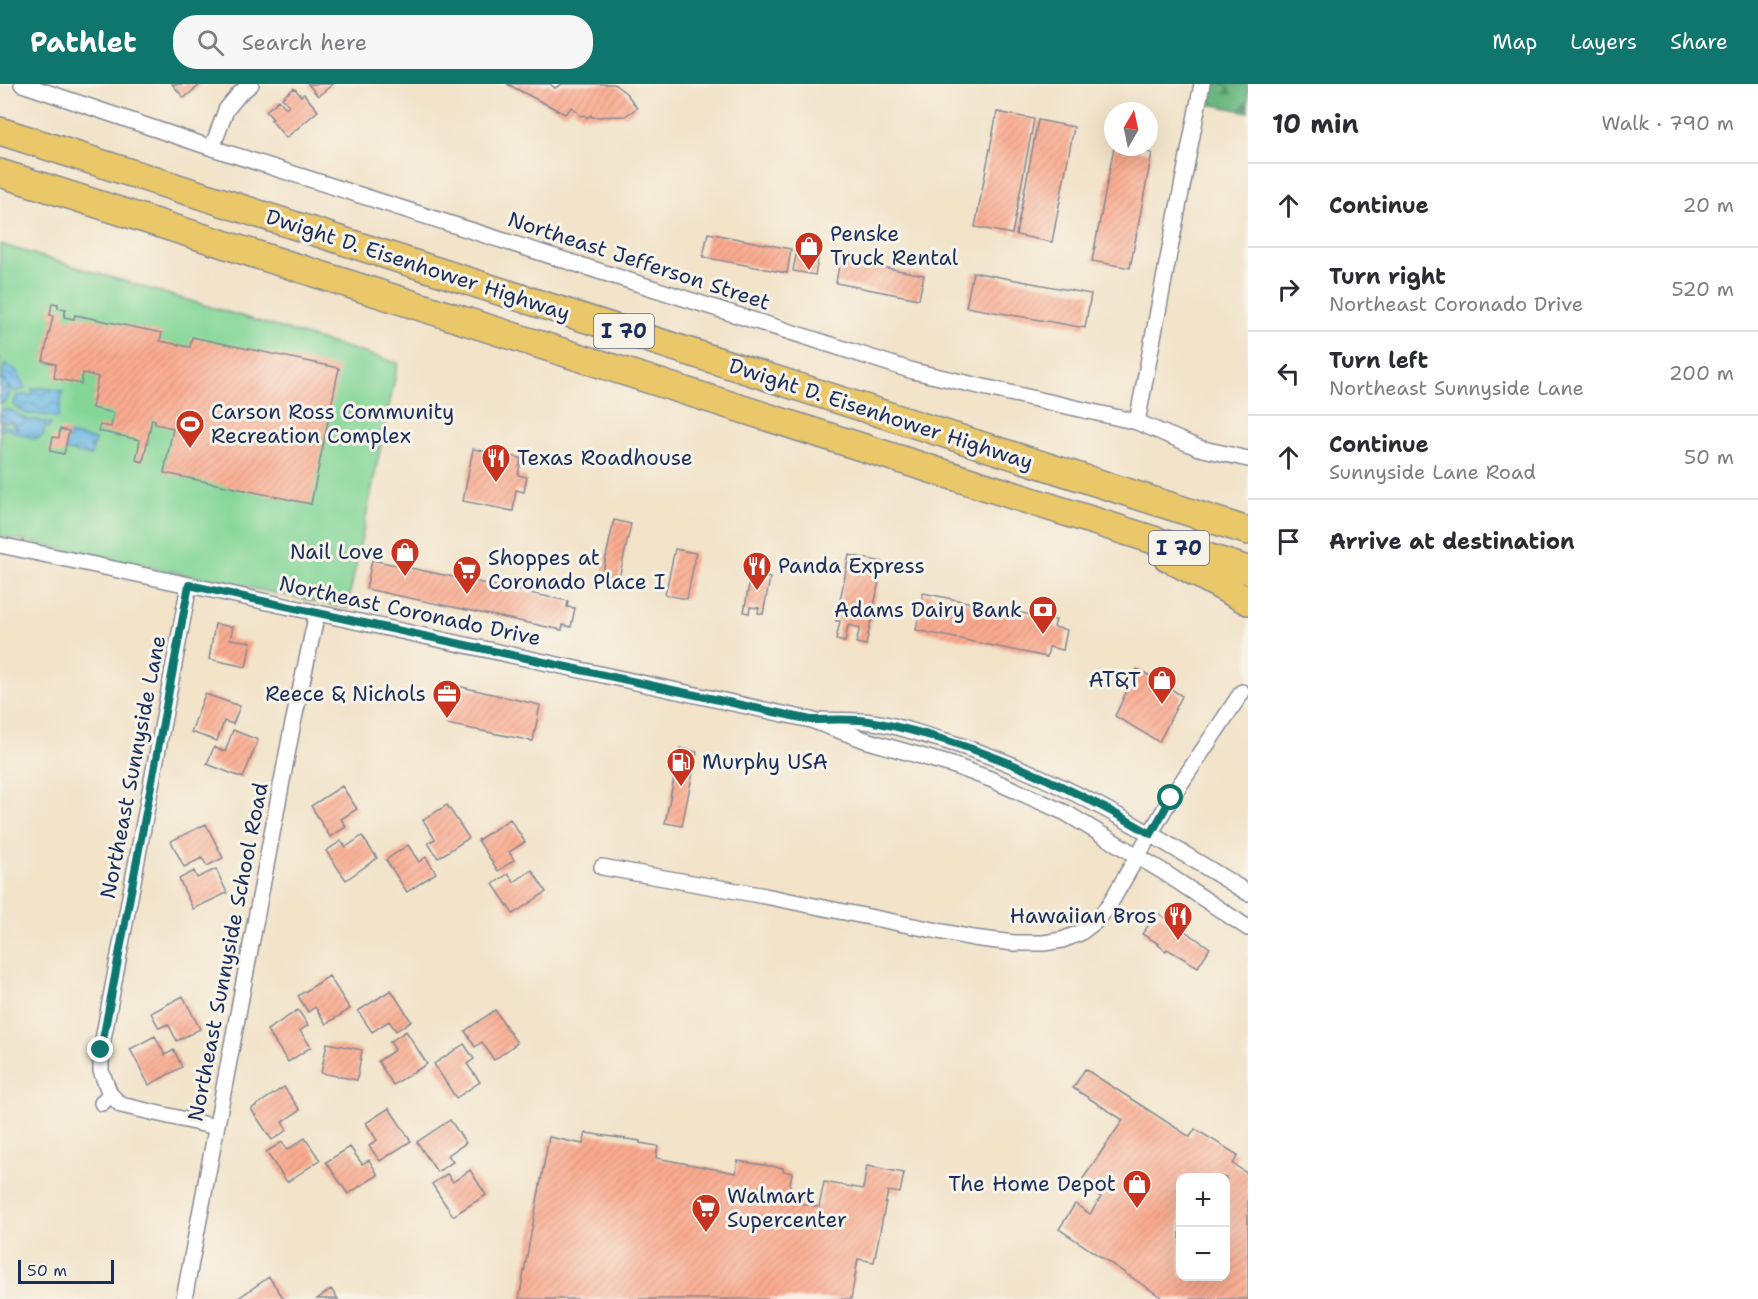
<!DOCTYPE html>
<meta charset="utf-8">
<style>
body{margin:0;font-family:"Shantell Sans",sans-serif;background:#f7f7f7;color:#2b2b33}
.controls{position:absolute;right:18px;bottom:18px;display:grid;overflow:hidden;border-radius:12px;box-shadow:0 6px 24px #0002}
.controls button{width:54px;height:54px;display:grid;place-items:center;padding:0;border:0;border-bottom:2px solid #e1e1e2;background:#fff;color:#2b2b33;font:30px sans-serif}
.compass{position:absolute;left:1104px;top:18px;width:54px;height:54px;border-radius:50%;background:#fff;box-shadow:0 6px 24px #0002;rotate:9deg}
.scale{position:absolute;left:18px;bottom:15px;width:96px;box-sizing:border-box;padding-left:6px;border:3px solid #1b2f5e;border-top:0;font-size:16px;line-height:21px;white-space:nowrap;color:#1b2f5e;-webkit-text-stroke:4px #f7f3e8;paint-order:stroke}
.stop{position:absolute;width:18px;height:18px;margin:-14px;border:4px solid #0f766e;border-radius:50%;background:#fff}
.stop.end{background:#0f766e;border-color:#fff;box-shadow:0 2px 6px #0008}
.list{margin:0;padding:0;list-style:none}
h2{display:flex;justify-content:space-between;align-items:center;height:78px;margin:0;padding:0 24px;font-size:26px}
h2 small{font-size:20px;font-weight:400;color:#7c7c81}
.list li{display:grid;grid-template-columns:39px 1fr auto;gap:18px;align-items:center;box-sizing:border-box;height:84px;padding:0 24px;border-top:2px solid #e1e1e2}
.list b{display:block;font-size:22px;white-space:nowrap}
.list p{margin:0;font-size:20px;white-space:nowrap;color:#7c7c81}
.list em{font-size:20px;font-style:normal;color:#7c7c81}
.icon{flex:none;width:33px;height:33px;fill:none;stroke:currentColor;stroke-width:2;stroke-linecap:round;stroke-linejoin:round}
.map{position:relative;flex:none;width:1248px;height:1215px;overflow:hidden}
header{display:flex;align-items:center;gap:36px;box-sizing:border-box;height:84px;padding:0 30px;background:#0f766e;color:#fff}
header strong{font-size:28px}
nav{display:flex;gap:33px;margin-inline-start:auto;font-size:21px}
.search{width:420px;height:54px;background:#f7f7f7;display:flex;align-items:center;gap:15px;box-sizing:border-box;padding:0 21px;border-radius:24px;color:#7c7c81;font-size:22px}
main{display:flex}
aside{flex:1;background:#fff}
.map>svg:first-child{display:block}
.forest{fill:url(#forest-firs);stroke:#42736f;stroke-width:1.5}
.pitch{fill:#83d697;stroke:#4f827a;stroke-width:1.5}
.water{fill:url(#water-waves);stroke:#4373a1;stroke-width:1.5}
.building{fill:url(#building-hatch);fill-rule:evenodd}
.lines{fill:none;stroke-linecap:round;stroke-linejoin:round}
.minor-casing{stroke:#868994;stroke-width:18}
.motorway-casing{stroke:#868994;stroke-width:30}
.minor{stroke:#fff;stroke-width:15}
.motorway{stroke:#eac769;stroke-width:27}
.route{stroke:#0f766e;stroke-width:8}
.labels{text-anchor:middle;dominant-baseline:central;stroke-width:6;stroke-linejoin:round;paint-order:stroke}
.shield{fill:#f7f3e8;stroke:#5d6a87;stroke-width:1.5}
.shield-label{font-size:20px;font-weight:bold;fill:#1b2f5e}
.poi-label{font-size:21px;fill:#1b2f5e;stroke:#f7f3e8;text-anchor:start}
.street-label{font-size:21px;fill:#1b2f5e;stroke:#f7f3e8}
</style>
<header>
<strong>Pathlet</strong>
<div class="search"><svg class="icon" aria-label="search" viewBox="0 0 24 24"><circle cx="10" cy="10" r="6"/><path d="M15 15l6 6"/></svg>Search here</div>
<nav><a>Map</a><a>Layers</a><a>Share</a></nav>
</header>
<main>
<div class="map">
<svg width="1248" height="1215" viewBox="0 0 1248 1215">
<defs>
<pattern id="forest-firs" width="22" height="20" patternUnits="userSpaceOnUse" patternTransform="scale(1.5)"><rect width="22" height="20" fill="#6ab780"/><path d="M5 1l3.5 6h-7zM16 11l3.5 6h-7z" fill="#56956c"/></pattern>
<pattern id="water-waves" width="16" height="10" patternUnits="userSpaceOnUse" patternTransform="scale(1.5)"><rect width="16" height="10" fill="#6bb7e4"/><path d="M0 5q4-4 8 0t8 0" fill="none" stroke="#5795bc"/></pattern>
<pattern id="building-hatch" width="6" height="6" patternUnits="userSpaceOnUse" patternTransform="scale(1.5)"><rect width="6" height="6" fill="#faab8f"/><path d="M-1 1l2-2M0 6l6-6M5 7l2-2" fill="none" stroke="#d6937e"/></pattern>
</defs>
<rect width="100%" height="100%" fill="#f7f3e8"/>
<filter id="ink" filterUnits="userSpaceOnUse"><feTurbulence type="fractalNoise" baseFrequency=".0167" numOctaves="2"/><feDisplacementMap in="SourceGraphic" scale="12" xChannelSelector="R" yChannelSelector="G"/><feConvolveMatrix kernelMatrix="1 2 1 2 8 2 1 2 1" color-interpolation-filters="sRGB"/></filter>
<filter id="wash" filterUnits="userSpaceOnUse"><feTurbulence type="fractalNoise" baseFrequency=".008" numOctaves="4" result="noise"/><feDisplacementMap in="SourceGraphic" scale="24" xChannelSelector="R" yChannelSelector="G"/><feGaussianBlur stdDeviation="1.35" result="paint"/><feColorMatrix in="noise" values="0 0 0 0 0 0 0 0 0 0 0 0 0 0 0 0 0 1.4 0 .05"/><feComposite in="paint" operator="in"/></filter>
<g filter="url(#wash)">
<rect width="100%" height="100%" fill="#f2e3c9"/>
<path class="forest" d="M1202,0H1248V28L1199,18Z"/>
<path class="pitch" d="M0,160L398,279L347,524L0,452Z"/>
<path class="water" d="M5,280C20,286 20,293 25,305L13,308L9,301C10,310 10,316 0,320V295L7,299L2,293Z
M42,304L63,307L58,334L36,330H27L14,322L17,311H33L32,305Z
M0,326H11L27,336H38L51,340L50,343H45L43,351L36,355L6,345L0,346V342L2,341L19,345L10,338H0V333L4,332L0,331Z
M68,350L95,356L93,363L91,362L90,364L93,365L91,372L65,366Z"/>
<g id="blocks">
<path class="building" d="M172,0H201L184,14Z
M308,0H333L318,12Z
M507,0H550L555,4L562,0H614L627,10L637,24L625,32L592,33L591,31L587,34L585,31L581,32L572,23L565,30Z
M294,4L301,12L304,10L318,27L286,54L271,36L273,35L266,27L279,16L286,24L289,21L282,14Z
M997,28L1034,35L1012,150L975,143Z
M1038,36L1074,43L1052,158L1016,151Z
M1114,63L1152,69L1130,184L1092,177Z
M708,149L791,165L787,189L703,173Z
M797,166L819,170L815,191L793,187Z
M840,175L924,191L919,215L836,199Z
M973,188L1091,210L1085,244L966,223Z
M52,219L58,220V224L66,225L64,233L74,235L75,231L162,249L160,257L190,263L192,253L339,284L311,420L164,389L173,344L155,340V336L152,335L143,378L136,376L140,356L98,347L100,341L111,343L114,329L92,324L98,293L83,289L81,300L54,294L56,280L43,277L53,232L50,231Z
M60,345L69,347L64,370L50,367L53,353L59,354Z
M473,365L521,374L518,391L527,393L524,408L516,406L513,427L463,417Z
M614,436L631,440L618,499L601,496Z
M675,465L696,469L687,515L665,511Z
M849,471L883,478L866,561L856,559L860,544L848,541L845,558L836,556L840,537H836Z
M372,476L568,517L567,523L575,524L571,543L563,541L562,546L366,505Z
M751,490L770,494L763,530L758,529L759,524L750,523L749,529L744,528Z
M923,509L1056,536L1054,543L1067,546L1063,566L1049,563L1047,573L916,546Z
M215,540L233,543L230,555L251,558L246,583L209,575Z
M1137,585L1156,595L1182,612L1159,658L1115,632Z
M453,601L540,621L533,657L446,640Z
M205,610L240,622L233,640L224,637L217,657L191,648Z
M233,646L258,656L243,694L207,680L214,663L225,668Z
M680,664L697,668L682,742L665,739Z
M342,702L357,725L341,735L346,743L330,753L311,722Z
M447,721L469,754L438,774L428,759L435,755L423,736Z
M510,735L525,758L509,768L514,776L498,787L478,756Z
M206,740L223,774L207,782L202,774L184,783L171,757Z
M362,752L377,774L346,796L326,767L341,757L346,763Z
M408,761L419,778L426,773L436,789L407,808L386,776Z
M216,785L227,809L193,825L179,795L194,787L197,794Z
M532,786L546,808L513,830L493,800L508,790L514,798Z
M1158,829L1210,864L1198,883L1167,865L1166,867L1158,861L1159,860L1142,850Z
M329,892L350,925L326,940L315,923L308,928L298,912Z
M391,906L411,937L396,947L389,937L372,948L358,927Z
M183,912L200,945L177,957L168,940L159,944L151,929Z
M298,926L308,941L300,947L311,963L288,978L267,946Z
M495,926L517,959L494,976L482,958L475,963L465,947Z
M406,947L427,980L393,1001L378,977L395,966L390,958Z
M155,952L165,971L174,966L182,983L149,1001L130,965Z
M327,959L362,966L357,996L321,989Z
M464,960L474,975L467,980L480,998L456,1014L434,980Z
M1085,985L1190,1053L1195,1045L1238,1071L1233,1080L1248,1090V1215H1164L1059,1145L1075,1120L1090,1130L1101,1113L1080,1099L1123,1036L1073,1004ZM1180,1094H1226V1192H1180Z
M284,1003L300,1026L282,1038L287,1046L272,1056L251,1025Z
M389,1024L411,1057L380,1077L369,1062L377,1056L366,1039Z
M450,1036L466,1059L448,1071L453,1078L437,1088L417,1058Z
M586,1049L640,1057V1059L658,1062L656,1074L736,1089L738,1077L783,1084V1087L792,1089L787,1117L819,1123L824,1098L863,1105L867,1082L904,1089L900,1109L888,1107L874,1178L858,1175L851,1215H519L549,1053L583,1060Z
M305,1054L320,1076L287,1098L266,1068L282,1058L287,1066Z
M350,1063L362,1080L369,1076L378,1091L348,1110L326,1078Z
M470,1086L486,1111L453,1132L432,1100L447,1090L453,1098Z
M269,1193L284,1215H237Z
M331,1205L338,1215H317Z"/>
</g>
</g>
<g filter="url(#ink)">
<use href="#blocks" fill-opacity="0" stroke="#868994" stroke-width="1.5"/>
<g class="lines">
<g class="minor-casing">
<path id="minor" d="M22,0L212,64L913,287L1137,338L1199,364L1248,375
M212,64L226,26L239,10L251,0
M1137,338C1158,225 1180,113 1202,0
M0,461L189,501L811,636L865,656L952,681L990,695L1066,729L1162,787L1248,844
M823,636C839,637 857,636 873,638C895,641 917,649 939,655C1051,688 1150,748 1248,809
M602,783L765,812L973,854L1014,859H1044L1062,856L1080,849L1096,837L1108,823L1171,714L1242,608
M110,1010L121,1021L216,1043
M102,1019L110,1010L101,987V966L189,501
M184,1215L292,644L317,529"/>
</g>
<g class="motorway-casing">
<path id="motorway" d="M0,47L1248,447
M0,89L1248,486
M1167,473L1248,517"/>
</g>
<use href="#minor" class="minor"/>
<use href="#motorway" class="motorway"/>
</g>
</g>
<g class="lines" filter="url(#ink)">
<path class="route" d="M101,966L189,501L811,636C832,636 855,634 875,638C972,658 1067,700 1151,750L1171,714"/>
</g>
<defs>
<g id="shop-pin" transform="scale(1.5)"><path d="M0 17L-7.5 6A9.5 9.5 0 1 1 7.5 6Z" fill="#c8321e" stroke="#f7f3e8"/><path d="M-5-2.5h2.3a2.7 3.5 0 0 1 5.4 0H5L5.5 6h-11ZM-1.5-2.5h3a1.5 2.3 0 0 0-3 0Z" fill="#fff"/></g>
<g id="stadium-pin" transform="scale(1.5)"><path d="M0 17L-7.5 6A9.5 9.5 0 1 1 7.5 6Z" fill="#c8321e" stroke="#f7f3e8"/><path d="M0-5a6.5 5 0 1 0 0 10a6.5 5 0 1 0 0-10ZM-3.5-1.8h7v3.6h-7Z" fill="#fff"/></g>
<g id="restaurant-pin" transform="scale(1.5)"><path d="M0 17L-7.5 6A9.5 9.5 0 1 1 7.5 6Z" fill="#c8321e" stroke="#f7f3e8"/><path d="M-5-6h1v4h1v-4h1v4h1v-4h1v5L-1.5 .5V6h-2V.5L-5-1ZM5-6V6H3V1.5H1.5Q1.5-4 5-6Z" fill="#fff"/></g>
<g id="supermarket-pin" transform="scale(1.5)"><path d="M0 17L-7.5 6A9.5 9.5 0 1 1 7.5 6Z" fill="#c8321e" stroke="#f7f3e8"/><path d="M-6-5.5h2.5l.6 2H6L4.5 2H-2.5L-4.4-4H-6ZM-1.5 3.2a1.3 1.3 0 1 0 .1 0ZM3 3.2a1.3 1.3 0 1 0 .1 0Z" fill="#fff"/></g>
<g id="bank-pin" transform="scale(1.5)"><path d="M0 17L-7.5 6A9.5 9.5 0 1 1 7.5 6Z" fill="#c8321e" stroke="#f7f3e8"/><path d="M-6-4H6V4H-6ZM0-2.3a2.3 2.3 0 1 0 0 4.6a2.3 2.3 0 1 0 0-4.6Z" fill="#fff"/></g>
<g id="office-pin" transform="scale(1.5)"><path d="M0 17L-7.5 6A9.5 9.5 0 1 1 7.5 6Z" fill="#c8321e" stroke="#f7f3e8"/><path d="M-6-3h4V-5.5h4V-3h4V5H-6ZM-1-4.5V-3h2v-1.5ZM-6 0V1H6V0Z" fill="#fff"/></g>
<g id="fuel-pin" transform="scale(1.5)"><path d="M0 17L-7.5 6A9.5 9.5 0 1 1 7.5 6Z" fill="#c8321e" stroke="#f7f3e8"/><path d="M-5.5-6h7V0h2V4h1.3V-2.5L3-4.5l.8-.8L6-3V5H2.5V1h-1V6h-7ZM-4.2-4.7v3.2H.2V-4.7Z" fill="#fff"/></g>
</defs>
<g fill-rule="evenodd">
<use href="#shop-pin" x="809" y="162"/>
<use href="#stadium-pin" x="190" y="340"/>
<use href="#restaurant-pin" x="496" y="374"/>
<use href="#shop-pin" x="405" y="468"/>
<use href="#restaurant-pin" x="757" y="482"/>
<use href="#supermarket-pin" x="467" y="486"/>
<use href="#bank-pin" x="1043" y="526"/>
<use href="#shop-pin" x="1162" y="596"/>
<use href="#office-pin" x="447" y="610"/>
<use href="#fuel-pin" x="681" y="678"/>
<use href="#restaurant-pin" x="1178" y="832"/>
<use href="#shop-pin" x="1137" y="1100"/>
<use href="#supermarket-pin" x="706" y="1124"/>
</g>
<g class="labels">
<g class="shield">
<rect x="594" y="230" width="60" height="34" rx="4.5"/>
<rect x="1149" y="447" width="60" height="34" rx="4.5"/>
</g>
<g class="shield-label">
<text x="624" y="247">I 70</text>
<text x="1179" y="464">I 70</text>
</g>
<g class="poi-label">
<text x="830" y="150">Penske<tspan x="830" dy="24">Truck Rental</tspan></text>
<text x="211" y="328">Carson Ross Community<tspan x="211" dy="24">Recreation Complex</tspan></text>
<text x="517" y="374">Texas Roadhouse</text>
<text x="384" y="468" text-anchor="end">Nail Love</text>
<text x="488" y="474">Shoppes at<tspan x="488" dy="24">Coronado Place I</tspan></text>
<text x="778" y="482">Panda Express</text>
<text x="1022" y="526" text-anchor="end">Adams Dairy Bank</text>
<text x="1141" y="596" text-anchor="end">AT&amp;T</text>
<text x="426" y="610" text-anchor="end">Reece &amp; Nichols</text>
<text x="702" y="678">Murphy USA</text>
<text x="1157" y="832" text-anchor="end">Hawaiian Bros</text>
<text x="1116" y="1100" text-anchor="end">The Home Depot</text>
<text x="727" y="1112">Walmart<tspan x="727" dy="24">Supercenter</tspan></text>
</g>
<g class="street-label">
<text transform="translate(639 177) rotate(18)">Northeast Jefferson Street</text>
<text transform="translate(418 181) rotate(18)">Dwight D. Eisenhower Highway</text>
<text transform="translate(881 330) rotate(18)">Dwight D. Eisenhower Highway</text>
<text transform="translate(410 527) rotate(12)">Northeast Coronado Drive</text>
<text transform="translate(133 683) rotate(-79)">Northeast Sunnyside Lane</text>
<text transform="translate(228 868) rotate(-79)">Northeast Sunnyside School Road</text>
</g>
</g>
</svg>
<div class="controls">
<button>+</button>
<button>−</button>
</div>
<svg class="compass" viewBox="-18 -18 36 36"><path d="M0-13l5 13h-10z" fill="#e53935"/><path d="M0 13l5-13h-10z" fill="#7c7c81"/></svg>
<div class="scale">50 m</div>
<div class="stop" style="left:1171px;top:714px"></div>
<div class="stop end" style="left:101px;top:966px"></div>
</div>
<aside>
<h2>10 min<small>Walk · 790 m</small></h2>
<ul class="list">
<li><svg class="icon" aria-label="ahead" viewBox="0 0 24 24"><path d="M12 20V5M6 11l6-6 6 6"/></svg><div><b>Continue</b></div><em>20 m</em></li>
<li><svg class="icon" aria-label="right" viewBox="0 0 24 24"><path d="M7 20v-9h11M14 6l5 5-5 5"/></svg><div><b>Turn right</b><p>Northeast Coronado Drive</p></div><em>520 m</em></li>
<li><svg class="icon" aria-label="left" viewBox="0 0 24 24"><path d="M17 20v-9H6M10 6l-5 5 5 5"/></svg><div><b>Turn left</b><p>Northeast Sunnyside Lane</p></div><em>200 m</em></li>
<li><svg class="icon" aria-label="ahead" viewBox="0 0 24 24"><path d="M12 20V5M6 11l6-6 6 6"/></svg><div><b>Continue</b><p>Sunnyside Lane Road</p></div><em>50 m</em></li>
<li><svg class="icon" aria-label="arrive" viewBox="0 0 24 24"><path d="M6 21V4h12l-3 4 3 4H6"/></svg><div><b>Arrive at destination</b></div></li>
</ul>
</aside>
</main>
